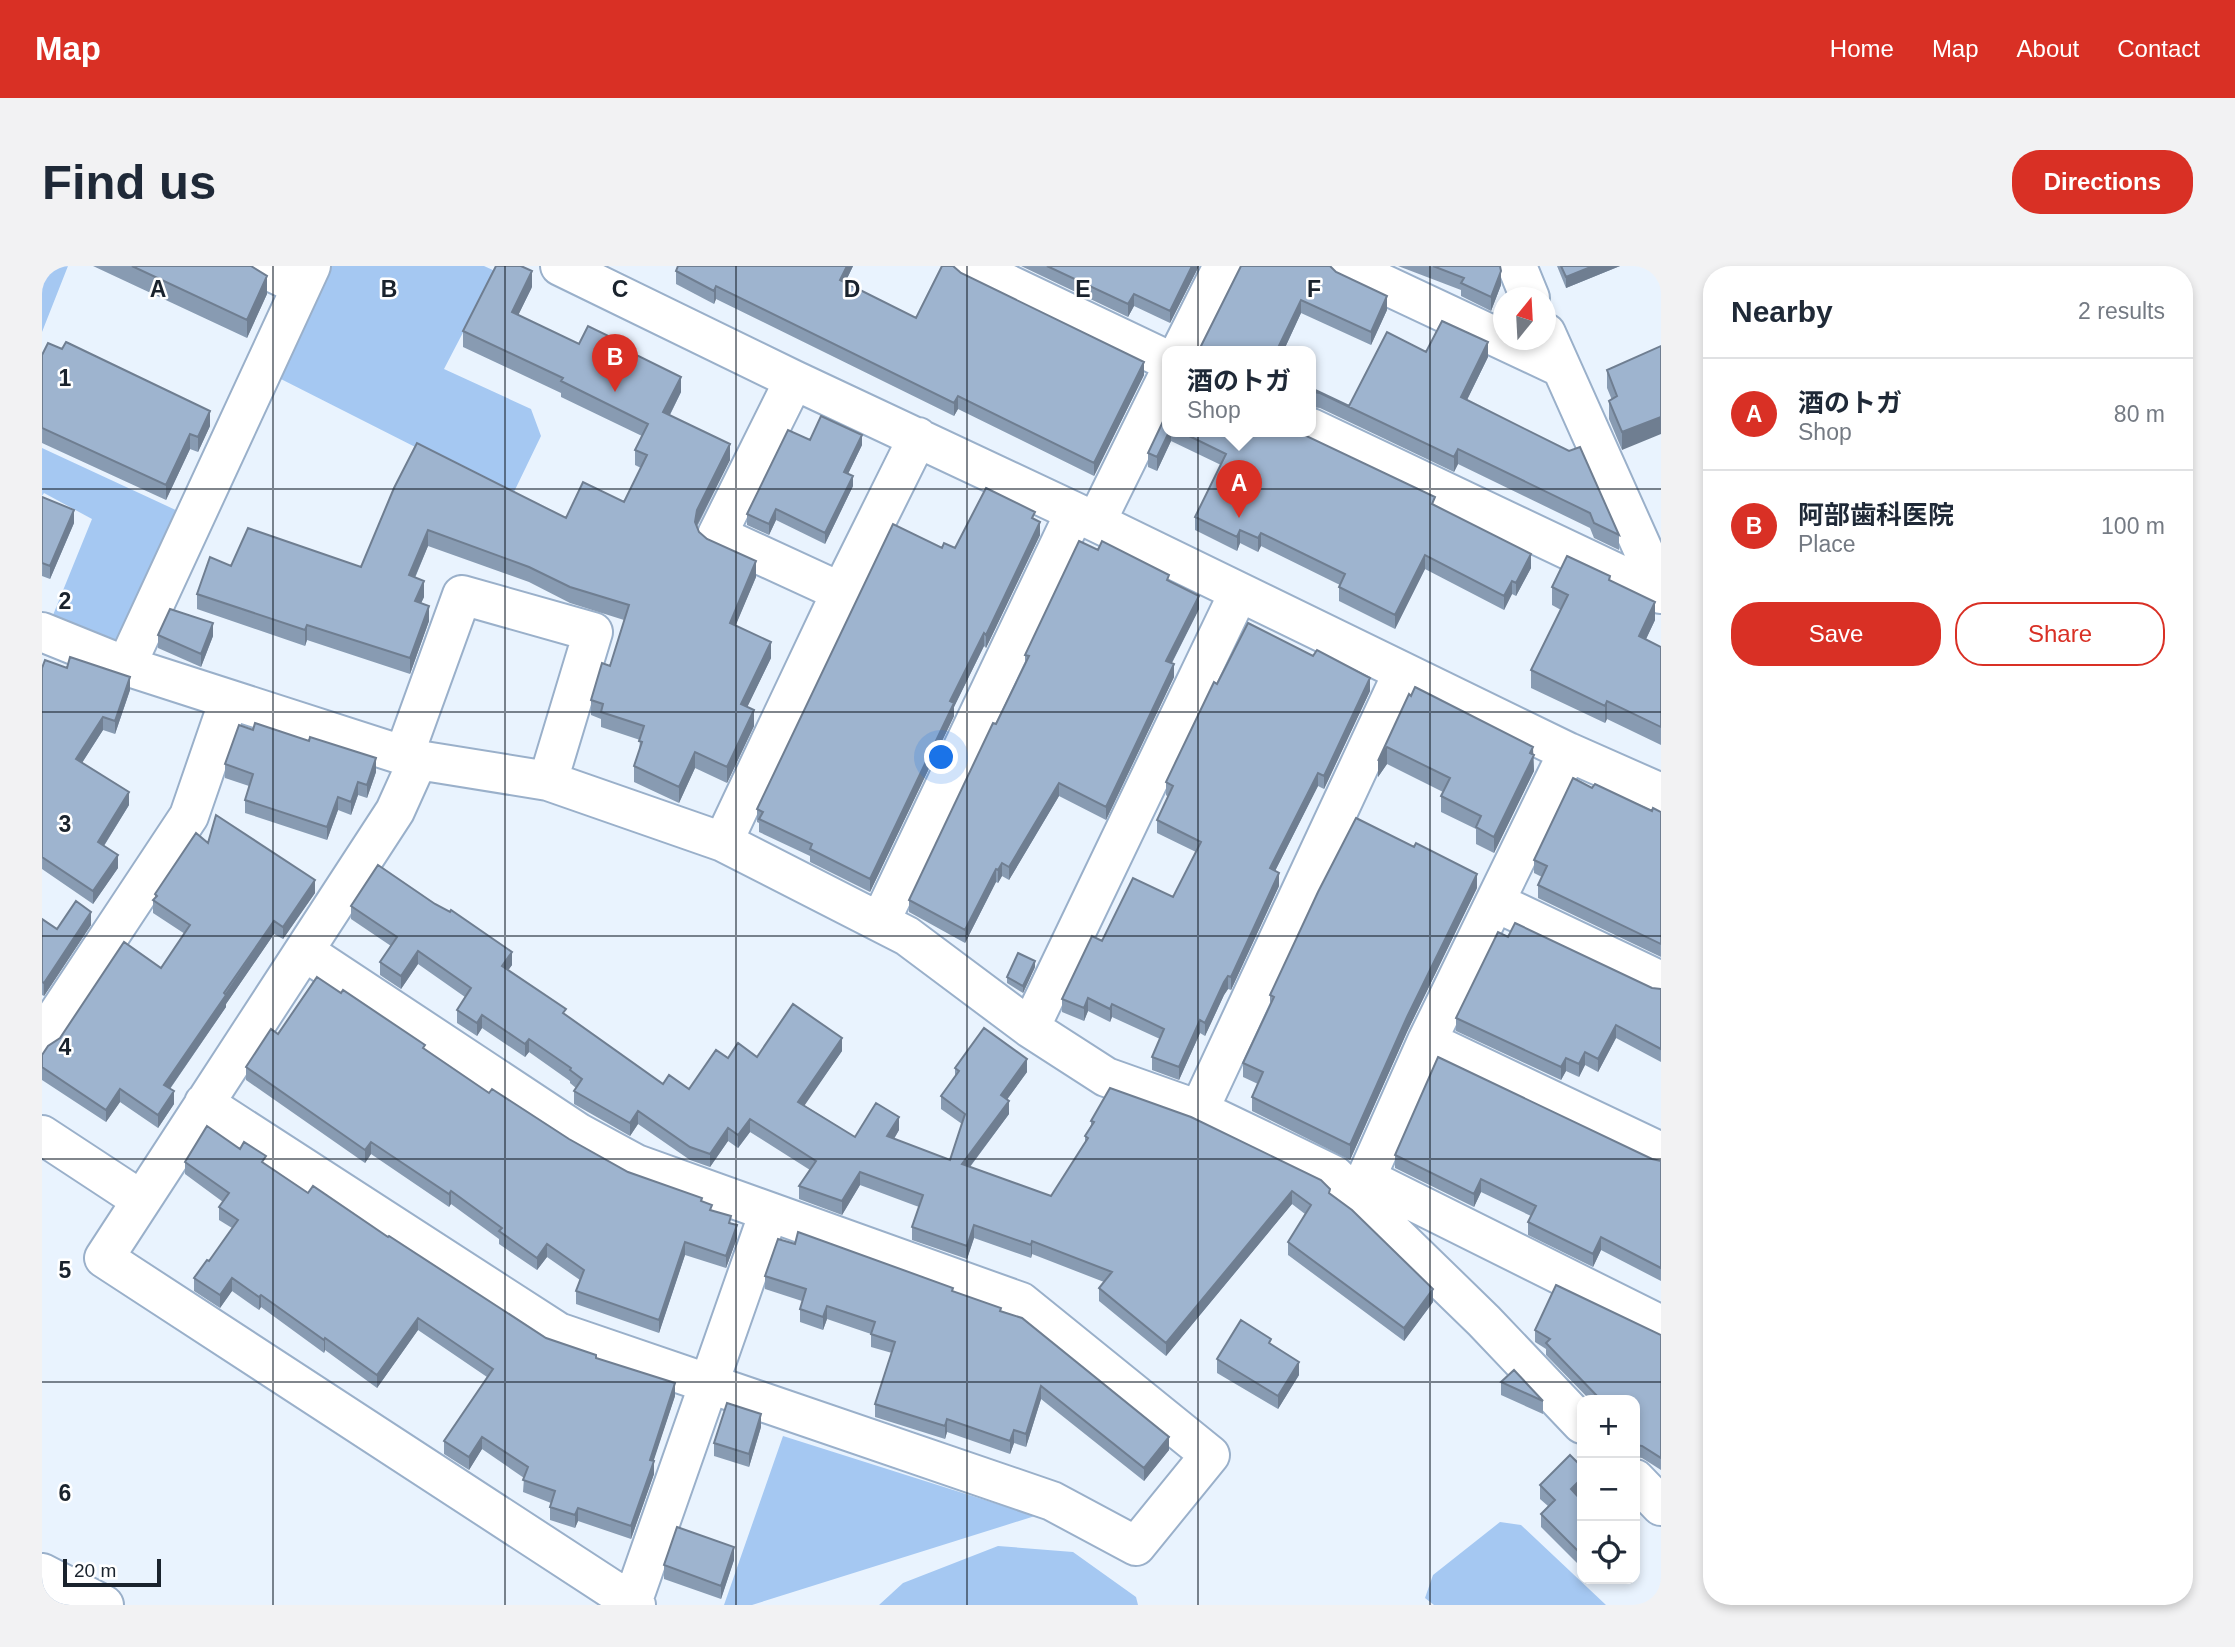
<!DOCTYPE html>
<meta charset="utf-8">
<style>
body{margin:0;font-family:Arial,"Noto Sans JP",sans-serif;background:#f2f2f3;color:#1f2937}
.controls{position:absolute;right:21px;bottom:21px;display:grid;overflow:hidden;border-radius:14px;box-shadow:0 4px 10px #0003}
.controls button{width:63px;height:63px;display:grid;place-items:center;padding:0;border:0;border-bottom:2px solid #e0e1e3;background:#fff;color:#1f2937;font:35px sans-serif}
.compass{position:absolute;left:1451px;top:21px;width:63px;height:63px;border-radius:50%;background:#fff;box-shadow:0 4px 10px #0003;rotate:18deg}
.scale{position:absolute;left:21px;bottom:18px;width:98px;box-sizing:border-box;padding-left:7px;border:4px solid #1a232d;border-top:0;font-size:19px;line-height:24px;white-space:nowrap;color:#1a232d;-webkit-text-stroke:5px #fff;paint-order:stroke}
.you{position:absolute;left:900px;top:492px;width:24px;height:24px;margin:-18px;border:5px solid #fff;border-radius:50%;background:#1a73e8;box-shadow:0 0 0 10px #1a73e833}
.badge{display:grid;place-items:center;width:46px;height:46px;border-radius:50%;background:#d93025;color:#fff;font-size:23px;font-weight:700}
.pin{position:absolute;translate:-50% -58px;filter:drop-shadow(0 2px 4px #0008)}
.pin::after{content:'';position:absolute;top:37px;width:24px;height:21px;background:inherit;clip-path:polygon(0 0,100% 0,50% 100%)}
.popup{position:absolute;left:1120px;top:80px;width:154px;height:91px;box-sizing:border-box;display:grid;place-content:center;border-radius:14px;background:#fff;filter:drop-shadow(0 2px 5px #0005);font-size:23px;white-space:nowrap;color:#747a83}
.popup b{font-size:26px;color:#1f2937}
.popup::after{content:'';position:absolute;left:50%;top:100%;margin-left:-14px;border:14px solid transparent;border-top-color:#fff}
.list{margin:0;padding:0;list-style:none}
h2{display:flex;justify-content:space-between;align-items:center;height:91px;margin:0;padding:0 28px;font-size:30px}
h2 small{font-size:23px;font-weight:400;color:#747a83}
.list li{display:grid;grid-template-columns:46px 1fr auto;gap:21px;align-items:center;box-sizing:border-box;height:112px;padding:0 28px;border-top:2px solid #e0e1e3}
.list b{display:block;font-size:26px;white-space:nowrap}
.list p{margin:0;font-size:23px;white-space:nowrap;color:#747a83}
.list em{font-size:23px;font-style:normal;color:#747a83}
.actions{display:flex;gap:14px;padding:21px 28px}
.actions a{flex:1;padding:16px 0;border:2px solid #d93025;border-radius:28px;text-align:center;font-size:24px;color:#d93025}
.actions .main{background:#d93025;color:#fff}
.icon{flex:none;width:38px;height:38px;fill:none;stroke:currentColor;stroke-width:2;stroke-linecap:round;stroke-linejoin:round}
.map{position:relative;flex:none;width:1619px;height:1339px;overflow:hidden;border-radius:28px}
header{display:flex;align-items:center;gap:42px;box-sizing:border-box;height:98px;padding:0 35px;background:#d93025;color:#fff}
header strong{font-size:33px}
nav{display:flex;gap:38px;margin-inline-start:auto;font-size:24px}
.intro{display:flex;align-items:center;justify-content:space-between;box-sizing:border-box;height:168px;padding:0 42px}
h1{margin:0;font-size:49px}
.button{padding:18px 32px;border-radius:28px;background:#d93025;color:#fff;font-size:24px;font-weight:700}
main{display:flex;gap:42px;padding:0 42px}
aside{flex:1;background:#fff;border-radius:28px;box-shadow:0 4px 10px #0003}
.map>svg:first-child{display:block}
.green{fill:#a5c8f2}
.lines{fill:none;stroke-linecap:round;stroke-linejoin:round}
.minor-casing{stroke:#9ab0ca;stroke-width:42}
.minor{stroke:#fff;stroke-width:38}
.wall{fill:#889bb2}
.shaded-wall{fill:#6f7e91}
.building{fill:#9eb4cf;stroke:#6f7e91;stroke-width:2}
.grid{fill:none;stroke:#1a232d;stroke-width:2;stroke-opacity:0.55}
.grid-label{font-size:23px;text-anchor:middle;font-weight:bold;fill:#1a232d;stroke:#fff;stroke-width:5;stroke-linejoin:round;paint-order:stroke}
</style>
<header>
<strong>Map</strong>
<nav><a>Home</a><a>Map</a><a>About</a><a>Contact</a></nav>
</header>
<div class="intro"><h1>Find us</h1><a class="button">Directions</a></div>
<main>
<div class="map">
<svg width="1619" height="1339" viewBox="0 0 1619 1339">
<rect width="100%" height="100%" fill="#e9f3fe"/>
<path class="green" d="M0,0H26L0,66Z
M287,0H442L453,5L402,103L489,143L499,170L470,230L231,109Z
M0,182L138,246L73,381L9,354L50,253L2,227L0,230Z
M741,1170L993,1250L710,1339H682Z
M1458,1256L1479,1259L1564,1339H1392L1383,1332L1391,1309Z
M956,1280L1031,1286L1094,1331L1096,1339H837L861,1317Z"/>
<g class="lines">
<g class="minor-casing">
<path id="minor" d="M217,0L259,20
M518,0L752,114L1033,246L1526,486L1619,527
M928,0L1125,94
M1303,0L1518,101
M1475,0L1488,32
M1504,67L1619,324
M1138,86L1181,0
M752,114L675,269L799,326
M1269,162L1619,328
M1054,256L1125,112
M0,366L84,400L376,494L506,515L681,576L865,670L988,762L1064,811L1157,844L1292,909L1442,1055L1540,1158
M84,400L269,0
M1526,486L1385,775L1324,912L1619,1059
M362,489L420,329L551,366L506,515
M376,494L353,545L62,992L594,1339
M681,576L799,326L876,171
M1453,636L1619,715
M838,656L1033,246
M988,762L1197,326
M0,772L147,550L187,434
M1385,775L1619,886
M162,837L516,1066L1010,1235L1094,1280L1168,1189L979,1036L594,898L537,867L262,685
M1157,844L1361,406
M0,869L99,934
M1593,1213L1619,1240
M0,1307L62,1339
M590,1337L727,946"/>
</g>
<use href="#minor" class="minor"/>
</g>
<path class="wall" d="M51,0H209L225,28L205,72Z
M636,0H811L803,17L874,52L919,7L1102,109L1052,210L916,143L912,150L674,33L672,38L634,18V5Z
M979,0H1157L1128,57L1092,40L1086,51Z
M1356,0H1458L1459,19L1449,45L1419,30V24Z
M1515,0H1578L1524,22Z
M1294,6L1345,44L1329,79L1259,47L1241,86H1153L1158,82Z
M490,21L476,49L537,78L581,82L639,126L628,149L688,194L655,261L657,266L714,311L693,360L729,392L705,441L712,460L685,517L653,502L637,537L592,516V500L597,486L598,474L559,461V453L549,449V434L568,400L582,354L528,337L487,316L386,280L373,312L382,331L379,337L387,355L368,408L265,374L263,380L155,343V328L189,300L319,301L352,222L524,252L582,236L599,202L593,199V184L600,170L519,131V127L421,81V65Z
M1619,80L1580,184L1567,153V135L1570,134L1565,122V104Z
M1384,86L1446,91L1425,134L1577,269V284L1552,272L1548,262L1416,198L1412,206L1278,142L1270,141V126L1271,123L1307,140Z
M0,89L168,160L156,186L148,183L124,234L0,177Z
M1125,166H1258L1260,168L1393,239L1489,302L1474,330L1470,328L1462,344L1383,303L1353,363L1297,335V321L1298,319L1219,280L1216,286L1198,277L1195,285L1153,264V251L1179,199L1129,175L1115,205L1106,201V187Z
M768,174L820,179L806,208L811,220L783,278L734,254L727,269L705,259V248Z
M0,231L32,257L8,313L0,310Z
M993,253L998,269L944,382L942,380L912,441V450L828,626L768,596V590L717,566V557L715,556V543L900,282H913Z
M1056,284L1127,315L1157,343L1130,397L1132,411L1064,554L1017,530L967,614L960,610L956,617L954,616L923,677L867,646V634L983,398V389Z
M1568,314L1613,354L1604,373L1619,381V479L1565,453L1563,457L1489,422V404L1519,344L1510,339V321Z
M116,369L171,370L159,401L116,382Z
M0,402L88,424L73,468L61,464L40,497L87,539L62,580L76,602L51,638L0,603Z
M1175,418L1328,425L1282,523L1276,520L1233,605L1237,620L1189,724L1186,723L1182,729L1163,770L1158,767L1137,814L1110,804V791L1118,773L1070,751L1068,756L1046,745L1042,755L1020,746V733L1060,675L1131,631L1154,586L1115,567V554L1126,531L1124,529V516Z
M1367,428L1491,488L1492,505L1452,587L1434,578V563L1399,546V530L1401,526L1345,498L1336,511V495Z
M183,498L334,506L325,532L316,529L309,549L296,544L285,574L203,547V534L207,520L183,512Z
M1550,522L1610,545L1619,546V691L1496,632V619L1500,611L1492,607V594Z
M166,577L273,627L241,673L232,668L184,738V741L128,823L132,838L116,862L78,836L64,856L0,814V789L18,772L119,702L143,668L111,647V634L113,632V628Z
M1435,622L1365,766L1308,894L1210,845V831L1216,818L1201,811V797L1228,741V729Z
M309,640L470,699L466,704L524,749L621,818L647,823L686,792L800,785L762,839L813,871L857,864L852,873L908,894L920,858L899,843V830L913,811V802L985,806L965,833L967,848L928,901L1009,930L1043,876V870L1049,859V855L1288,928L1391,1036L1362,1075L1246,989V976L1263,948L1250,938L1124,1090L1057,1035V1022L1062,1016L990,988L989,992L932,972L925,993L870,974V961L877,941L818,919L800,949L757,933V920L768,904L708,866L696,882L686,875L668,901L648,894L596,858L588,870L532,838V825L534,822L528,817V815L487,786L483,791L440,762L435,770L415,757V744L423,731L376,698L359,723L338,709V696L349,680L309,653Z
M0,653L15,663L49,659L2,730L0,729Z
M1466,671L1610,722L1619,723V796L1574,772L1556,806L1543,799L1537,811L1524,805L1519,814L1414,765V752Z
M993,701L981,727L965,717V711Z
M236,768L383,784L447,827L527,873L586,906L660,935L670,944L689,957L695,972L684,1002L643,989L617,1067L534,1038V1025L538,1014L505,991L495,1004L457,978V973L409,938L407,941L329,888L323,897L204,814V801Z
M198,883L266,927L346,971L504,1072L554,1092L633,1130L611,1195L612,1208L589,1273L536,1255L533,1262L508,1254V1241L509,1237L481,1226L482,1212L440,1183L427,1204L402,1188V1175L445,1111L376,1064L335,1122L283,1084L282,1087L219,1041L217,1044L190,1025L178,1042L152,1025V1012L167,995L190,962L177,954V941L181,936L143,908V896Z
M1353,889L1610,893L1619,895V1015L1559,984L1551,1001L1486,969V956L1489,950L1439,926L1432,941L1353,902Z
M723,1010L911,1025L959,1045L1127,1184L1102,1215L999,1133L984,1181L972,1177L968,1188L905,1166L903,1173L833,1151V1138L850,1087L829,1081V1068L785,1053L781,1064L758,1056V1043L760,1035L723,1023Z
M1493,1064L1619,1069V1204L1600,1192L1593,1191V1134H1548L1504,1089V1083L1493,1076Z
M1175,1093L1257,1109L1236,1143L1175,1107Z
M1459,1116L1501,1135V1148L1459,1129Z
M719,1161L707,1201L672,1190V1177Z
M1498,1219L1535,1230L1540,1235V1302L1499,1261V1248L1506,1240L1498,1233Z
M692,1294L679,1333L622,1313V1299Z"/>
<path class="shaded-wall" d="M805,0H811L798,27V14Z
M1150,0H1157L1128,57V45Z
M1551,0H1578L1524,22V11Z
M490,5V21L470,62V46Z
M1459,5V19L1449,45V31Z
M225,10V28L205,72V54Z
M674,20V33L672,38V25Z
M1092,28V40L1086,51V38Z
M1345,30V44L1329,79V66Z
M1259,34V47L1241,86H1234Z
M1446,76V91L1419,146V131Z
M1102,96V109L1052,210V197Z
M639,111V126L621,162V146Z
M916,130V143L912,150V137Z
M168,145V160L156,186V171Z
M1619,151V168L1580,184V166Z
M1127,166H1129V175L1115,205V191Z
M148,168V183L124,234V219Z
M820,169V179L802,216V206Z
M688,178V194L655,259L653,271V256L655,244Z
M1416,183V198L1412,206V191Z
M811,210V220L783,278V267Z
M734,243V254L727,269V258Z
M32,244V257L8,313V300Z
M998,256V269L944,382V369Z
M386,264V280L367,325V309Z
M1198,264V277L1195,285V271Z
M1219,267V280L1216,286V272Z
M1489,288V302L1474,330V317Z
M1383,289V303L1353,363V349Z
M714,295V311L688,373V357Z
M382,315V331L373,350V335Z
M1470,315V328L1462,344V330Z
M1157,330V343L1124,408V395Z
M1613,336V354L1597,388V370Z
M387,340V355L368,408V392Z
M171,357V370L159,401V388Z
M265,359V374L263,380V364Z
M942,367V380L912,441V450L828,626V613L908,435Z
M729,376V392L699,454V438Z
M1132,398V411L1064,554V541Z
M88,411V424L73,468V455Z
M1328,412V425L1282,523V510Z
M1565,435V453L1563,457V440Z
M712,444V460L685,517V501Z
M61,451V464L34,506V493Z
M1345,481V498L1336,511V495Z
M1491,481L1492,505L1452,587V571Z
M653,486V502L637,537V521Z
M334,492V506L325,532V519Z
M1276,507V520L1228,615V602Z
M316,516V529L309,549V536Z
M1017,517V530L967,614V601Z
M87,526V539L56,589V576Z
M296,531V544L285,574V561Z
M76,589V602L51,638V625Z
M960,597V610L956,617V604Z
M954,603V616L923,677V664Z
M1237,607V620L1189,724V711Z
M1435,608V622L1365,766L1308,894V879L1365,751Z
M273,614V627L241,673V661Z
M49,646V659L2,730V717Z
M232,655V668L184,738V741L122,831V819Z
M376,685V698L359,723V710Z
M470,686V699L460,713V700Z
M993,695V701L981,727V720Z
M1186,710V723L1182,729L1163,770V757L1182,716Z
M1046,732V745L1042,755V742Z
M1070,738V751L1068,756V743Z
M440,749V762L435,770V757Z
M1158,754V767L1137,814V801Z
M1574,759V772L1556,806V793Z
M800,772V785L756,849V836Z
M487,773V786L483,791V778Z
M1543,786V799L1537,811V798Z
M1524,792V805L1519,814V801Z
M985,793V806L959,842V829Z
M78,823V836L64,856V844Z
M132,825V838L116,862V849Z
M967,835V848L920,911V898Z
M596,845V858L588,870V857Z
M857,851V864L845,884V870Z
M708,853V866L696,882V869Z
M686,862V875L668,901V888Z
M329,876V888L323,897V884Z
M818,906V919L800,949V935Z
M1439,913V926L1432,941V928Z
M409,925V938L407,941V928Z
M1250,925V938L1124,1090V1077Z
M695,959V972L684,1002V990Z
M932,959V972L925,993V980Z
M1559,971V984L1551,1001V988Z
M990,975V988L989,992V979Z
M643,976V989L617,1067V1054Z
M505,978V991L495,1004V992Z
M190,1012V1025L178,1042V1029Z
M1391,1023V1036L1362,1075V1062Z
M219,1029V1041L217,1044V1031Z
M785,1040V1053L781,1064V1051Z
M376,1052V1064L335,1122V1109Z
M283,1072V1084L282,1087V1074Z
M1257,1096V1109L1236,1143V1130Z
M633,1117V1130L608,1206V1194Z
M999,1120V1133L984,1181V1168Z
M719,1148V1161L707,1201V1188Z
M905,1153V1166L903,1173V1160Z
M972,1164V1177L968,1188V1175Z
M440,1171V1183L427,1204V1191Z
M1127,1171V1184L1102,1215V1202Z
M612,1195V1208L589,1273V1260Z
M1540,1212V1225L1529,1237V1223Z
M536,1242V1255L533,1262V1249Z
M692,1281V1294L679,1333V1320Z"/>
<path class="building" d="M90,0H209L225,10L205,54Z
M454,0H479L490,5L470,46L537,78L546,60L581,77L578,81L639,111L621,146L688,178L655,244L653,256L657,266L665,273L714,295L688,357L729,376L699,438L712,444L685,501L653,486L637,521L592,500L600,476L597,475L602,460L559,446L561,438L549,434L560,397L568,400L587,339L528,321L487,301L386,264L367,309L382,315L373,335L387,340L368,392L265,359L263,364L155,328L168,291L189,300L206,262L319,301L352,222L375,177L524,252L541,216L582,236L605,189L593,184L606,158L519,115L521,112L421,65Z
M636,0H805L798,14L874,52L900,0H911L919,7L1102,96L1052,197L916,130L912,137L674,20L672,25L634,5Z
M1005,0H1150L1128,45L1092,28L1086,38Z
M1199,0H1288L1294,6L1345,30L1329,66L1259,34L1234,86H1153L1158,82Z
M1391,0H1458L1459,5L1449,31L1419,17L1422,12Z
M1519,0H1551L1524,11Z
M1400,55L1446,76L1419,131L1527,185L1538,181L1577,269L1552,257L1548,247L1416,183L1412,191L1278,127L1270,126L1271,123L1307,140L1345,66L1384,86Z
M24,76L168,145L156,171L148,168L124,219L0,162V89L6,77L20,83Z
M1619,80V151L1580,166L1567,135L1575,130L1565,104Z
M1125,147V166H1127L1115,191L1106,187Z
M779,150L820,169L802,206L811,210L783,267L734,243L727,258L705,248L746,164L768,174Z
M1139,166H1258L1260,168L1393,231L1390,238L1489,288L1474,317L1470,315L1462,330L1383,289L1353,349L1297,321L1303,308L1219,267L1216,272L1198,264L1195,271L1153,251L1184,188Z
M944,222L993,246L990,252L998,256L944,369L942,367L908,435L912,437L828,613L768,583L770,578L717,553L721,546L715,543L851,258L900,282L902,277L913,282Z
M0,231L32,244L8,300L0,297Z
M1037,275L1056,284L1060,275L1127,309L1125,314L1157,330L1124,395L1132,398L1064,541L1017,517L967,601L960,597L956,604L954,603L923,664L867,634L951,457L954,458L987,390L983,389Z
M1525,290L1568,310L1567,314L1613,336L1597,370L1619,381V461L1565,435L1563,440L1489,404L1526,329L1510,321Z
M128,343L171,357L159,388L116,369Z
M1206,357L1271,390L1275,384L1328,412L1282,510L1276,507L1228,602L1237,607L1189,711L1186,710L1182,716L1163,757L1158,754L1137,801L1110,791L1122,763L1070,738L1068,743L1046,732L1042,742L1020,733L1050,670L1060,675L1091,612L1131,631L1159,576L1115,554L1131,520L1124,516L1172,416L1175,418Z
M28,391L88,411L73,455L61,451L34,493L87,526L56,576L76,589L51,625L0,591V402L3,394L25,402Z
M1373,421L1491,481L1488,487L1492,489L1452,571L1434,561L1439,550L1399,530L1408,512L1345,481L1336,495L1367,428L1369,430Z
M213,457L267,475L268,471L334,492L325,519L316,516L309,536L296,531L285,561L203,534L211,508L183,498L197,459L211,464Z
M1531,512L1550,522L1553,518L1610,545L1611,542L1619,546V678L1496,619L1505,600L1492,594Z
M174,549L273,614L241,661L232,655L182,727L184,729L122,819L132,825L116,849L78,823L64,844L0,801V789L6,780L18,772L82,676L119,702L148,659L111,634L115,630L113,628L154,567L166,577Z
M1314,552L1372,581L1374,577L1435,608L1365,751L1308,879L1210,831L1221,806L1201,797L1232,731L1228,729L1276,626Z
M336,599L393,638L408,646L409,644L470,686L460,700L524,743L521,747L621,818L627,809L647,823L674,784L686,792L696,777L715,791L751,738L800,772L756,836L813,871L834,837L857,851L845,870L908,894L923,848L899,830L917,805L913,802L942,762L985,793L959,829L967,835L920,898L1009,930L1046,872L1043,870L1052,856L1049,855L1068,822L1149,851L1279,914L1288,923L1287,927L1310,944L1391,1023L1362,1062L1246,976L1269,939L1250,925L1124,1077L1057,1022L1070,1006L990,975L989,979L932,959L925,980L870,961L881,929L818,906L800,935L757,920L774,895L708,853L696,869L686,862L668,888L648,881L596,845L588,857L532,825L540,813L528,804L529,802L487,773L483,778L440,749L435,757L415,744L429,722L376,685L359,710L338,696L355,671L309,640Z
M34,635L49,646L2,717L0,716V653L15,663Z
M1473,657L1610,722L1619,723V783L1574,759L1556,793L1543,786L1537,798L1524,792L1519,801L1414,752L1456,666L1466,671Z
M976,687L993,695L981,720L965,711Z
M275,711L299,727L301,724L383,779L381,782L447,827L450,823L527,873L586,906L660,932L659,935L670,939L668,944L689,950L687,957L695,959L684,990L643,976L617,1054L534,1025L542,1004L505,978L495,992L457,965L460,962L409,925L407,928L329,876L323,884L204,801L229,763L236,768Z
M1396,791L1610,893L1619,895V1002L1559,971L1551,988L1486,956L1494,940L1439,913L1432,928L1353,889Z
M165,860L198,883L202,876L224,890L220,896L266,927L271,920L346,971L347,970L504,1072L554,1089V1092L633,1117L608,1194L612,1195L589,1260L536,1242L533,1249L508,1241L513,1225L481,1214L486,1201L440,1171L427,1191L402,1175L451,1103L376,1052L335,1109L283,1072L282,1074L219,1029L217,1031L190,1012L178,1029L152,1012L165,994L167,995L196,954L177,941L187,927L143,896Z
M756,966L911,1022L910,1025L959,1042L958,1045L980,1052L1127,1171L1102,1202L999,1120L984,1168L972,1164L968,1175L905,1153L903,1160L833,1138L853,1076L829,1068L833,1056L785,1040L781,1051L758,1043L764,1023L723,1010L736,973L753,978Z
M1514,1019L1619,1069V1192L1600,1180L1593,1179V1134H1558L1556,1131L1504,1077L1508,1073L1493,1064Z
M1199,1054L1229,1073L1227,1077L1257,1096L1236,1130L1175,1093Z
M1472,1104L1501,1135L1459,1116Z
M685,1137L719,1148L707,1188L672,1177Z
M1528,1189L1540,1201V1212L1529,1223L1540,1235V1289L1499,1248L1513,1234L1498,1219Z
M635,1261L692,1281L679,1320L622,1299Z"/>
<path class="grid" d="M231,0V1339M463,0V1339M694,0V1339M925,0V1339M1156,0V1339M1388,0V1339M0,223H1619M0,446H1619M0,670H1619M0,893H1619M0,1116H1619"/>
<g class="grid-label">
<text x="116" y="31">A</text>
<text x="347" y="31">B</text>
<text x="578" y="31">C</text>
<text x="810" y="31">D</text>
<text x="1041" y="31">E</text>
<text x="1272" y="31">F</text>
<text x="23" y="120">1</text>
<text x="23" y="343">2</text>
<text x="23" y="566">3</text>
<text x="23" y="789">4</text>
<text x="23" y="1012">5</text>
<text x="23" y="1235">6</text>
</g>
</svg>
<div class="controls">
<button>+</button>
<button>−</button>
<button><svg class="icon" aria-label="locate" viewBox="0 0 24 24"><circle cx="12" cy="12" r="6"/><path d="M12 2v4M12 18v4M2 12h4M18 12h4"/></svg></button>
</div>
<svg class="compass" viewBox="-18 -18 36 36"><path d="M0-13l5 13h-10z" fill="#e53935"/><path d="M0 13l5-13h-10z" fill="#747a83"/></svg>
<div class="scale">20 m</div>
<div class="you"></div>
<div class="pin badge" style="left:1197px;top:252px">A</div>
<div class="popup"><b>酒のトガ</b>Shop</div>
<div class="pin badge" style="left:573px;top:126px">B</div>
</div>
<aside>
<h2>Nearby<small>2 results</small></h2>
<ul class="list">
<li><span class="badge">A</span><div><b>酒のトガ</b><p>Shop</p></div><em>80 m</em></li>
<li><span class="badge">B</span><div><b>阿部歯科医院</b><p>Place</p></div><em>100 m</em></li>
</ul>
<div class="actions"><a class="main">Save</a><a>Share</a></div>
</aside>
</main>
